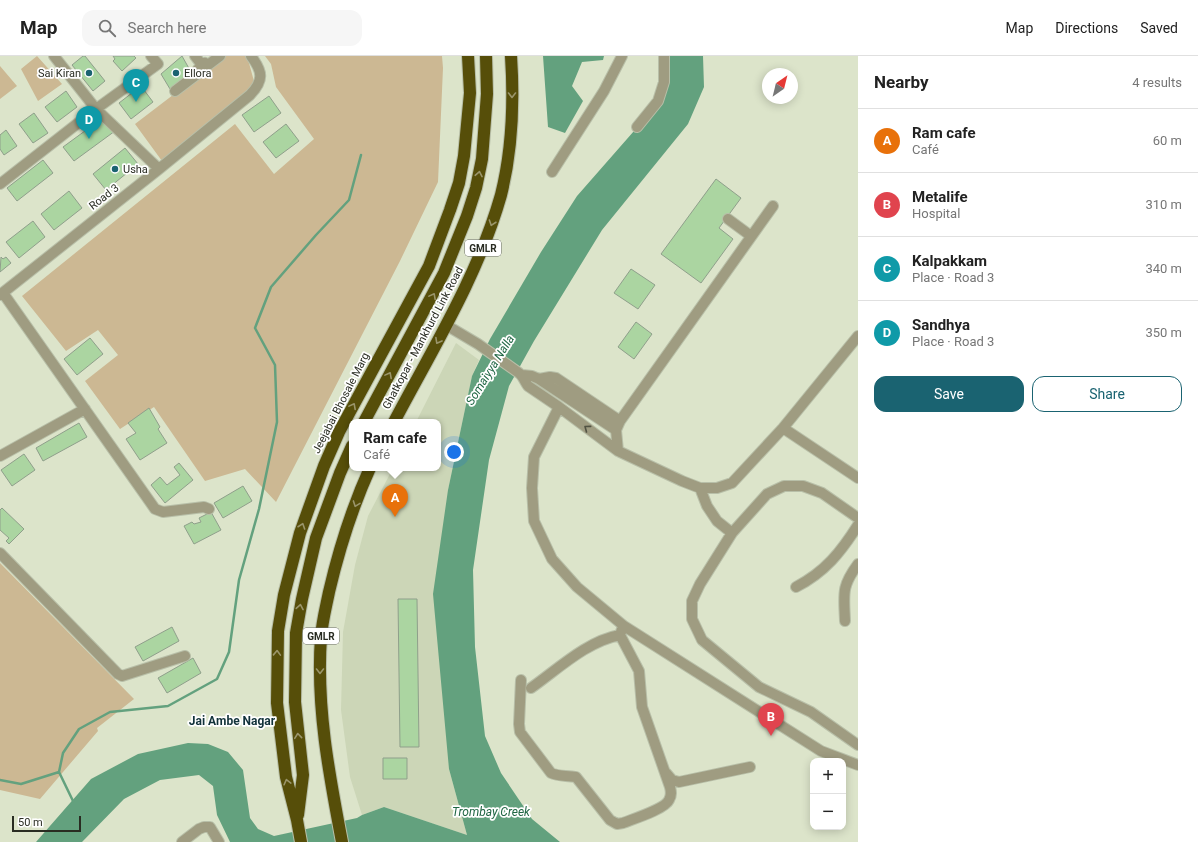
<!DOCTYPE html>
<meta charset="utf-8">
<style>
body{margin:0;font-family:Roboto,sans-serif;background:#f6f6f6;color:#222}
.controls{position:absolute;right:12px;bottom:12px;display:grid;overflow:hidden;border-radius:8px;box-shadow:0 2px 10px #0003}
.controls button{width:36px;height:36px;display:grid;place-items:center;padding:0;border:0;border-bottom:1px solid #e0e0e0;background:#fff;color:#222;font:20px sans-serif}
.compass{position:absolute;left:762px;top:12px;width:36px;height:36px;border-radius:50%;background:#fff;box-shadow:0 2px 10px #0003;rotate:35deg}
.scale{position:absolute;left:12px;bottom:10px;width:69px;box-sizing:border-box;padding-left:4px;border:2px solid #292c22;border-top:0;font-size:11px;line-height:14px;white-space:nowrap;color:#292c22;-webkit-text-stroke:3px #fff;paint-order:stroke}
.you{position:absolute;left:454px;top:396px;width:14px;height:14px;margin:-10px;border:3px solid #fff;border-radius:50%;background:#1a73e8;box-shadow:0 0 0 6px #1a73e833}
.badge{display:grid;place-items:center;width:26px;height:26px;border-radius:50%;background:#1a6371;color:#fff;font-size:13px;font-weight:700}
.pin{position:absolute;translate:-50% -33px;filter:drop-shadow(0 1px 2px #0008)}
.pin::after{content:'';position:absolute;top:21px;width:14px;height:12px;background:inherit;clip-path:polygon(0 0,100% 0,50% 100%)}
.popup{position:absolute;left:349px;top:363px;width:92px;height:52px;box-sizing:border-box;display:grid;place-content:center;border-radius:8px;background:#fff;filter:drop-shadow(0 1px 3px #0005);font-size:13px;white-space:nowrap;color:#767676}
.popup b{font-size:15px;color:#222}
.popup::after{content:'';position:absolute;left:50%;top:100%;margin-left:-8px;border:8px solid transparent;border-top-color:#fff}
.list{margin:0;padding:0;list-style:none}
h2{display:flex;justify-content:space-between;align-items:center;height:52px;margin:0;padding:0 16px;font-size:17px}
h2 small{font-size:13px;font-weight:400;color:#767676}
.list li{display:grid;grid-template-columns:26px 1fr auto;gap:12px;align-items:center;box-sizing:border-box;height:64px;padding:0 16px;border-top:1px solid #e0e0e0}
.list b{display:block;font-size:15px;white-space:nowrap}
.list p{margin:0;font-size:13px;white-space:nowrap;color:#767676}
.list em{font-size:13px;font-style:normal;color:#767676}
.actions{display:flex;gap:8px;padding:12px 16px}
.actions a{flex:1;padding:9px 0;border:1px solid #1a6371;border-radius:12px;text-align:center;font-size:14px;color:#1a6371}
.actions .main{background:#1a6371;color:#fff}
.icon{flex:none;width:22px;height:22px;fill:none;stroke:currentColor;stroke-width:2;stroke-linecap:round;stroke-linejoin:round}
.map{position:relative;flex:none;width:858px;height:786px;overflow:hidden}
header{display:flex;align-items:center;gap:24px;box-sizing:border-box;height:56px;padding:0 20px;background:#fff;border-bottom:1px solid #e0e0e0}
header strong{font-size:19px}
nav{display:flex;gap:22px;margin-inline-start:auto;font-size:14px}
.search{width:280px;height:36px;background:#f6f6f6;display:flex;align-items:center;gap:10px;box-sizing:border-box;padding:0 14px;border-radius:12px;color:#767676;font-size:15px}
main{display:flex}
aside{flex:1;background:#fff}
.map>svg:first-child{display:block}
.built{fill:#ccd6b7}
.green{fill:#ccb893}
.water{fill:#63a17e}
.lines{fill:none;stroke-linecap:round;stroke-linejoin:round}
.stream{stroke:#63a17e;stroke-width:2.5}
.building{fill:#abd5a1;stroke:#8f9f8b}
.minor-casing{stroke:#b8bfa8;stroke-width:12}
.highway-casing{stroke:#b8bfa8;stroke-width:14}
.minor{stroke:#9f9c81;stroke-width:10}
.highway{stroke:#564e09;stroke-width:12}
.oneway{stroke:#9a956b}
.oneway2{stroke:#525343}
.poi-dot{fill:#1a6371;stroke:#fff;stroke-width:1.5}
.labels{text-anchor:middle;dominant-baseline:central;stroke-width:3.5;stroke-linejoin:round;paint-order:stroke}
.shield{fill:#fff;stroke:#696b64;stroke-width:1}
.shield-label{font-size:10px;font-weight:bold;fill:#292c22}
.poi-label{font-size:11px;fill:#292c22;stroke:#fff;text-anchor:start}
.street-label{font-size:11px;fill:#292c22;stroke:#fff}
.water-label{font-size:12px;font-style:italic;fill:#1f6643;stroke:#fff}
.neighbourhood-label{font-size:12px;font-weight:bold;fill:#12323a;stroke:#fff}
</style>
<header>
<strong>Map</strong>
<div class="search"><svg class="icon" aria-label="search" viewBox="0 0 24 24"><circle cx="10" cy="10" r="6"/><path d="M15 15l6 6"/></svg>Search here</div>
<nav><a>Map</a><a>Directions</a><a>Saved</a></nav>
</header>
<main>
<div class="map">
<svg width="858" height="786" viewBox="0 0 858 786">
<rect width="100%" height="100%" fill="#dce4ca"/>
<path class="built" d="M456,287L479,304L472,320L448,434L449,713L467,779L384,751L362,759L350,721L341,654L343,576L355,509L368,460L393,412H438V366H416Z"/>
<path class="green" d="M37,0L62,28L38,45L21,13Z
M224,0H245L249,7L255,29L162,105L135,68Z
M265,0H442L443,12L438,126L400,205L276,446L245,413L205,425L154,351L120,373L85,325L118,299L98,274L66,295L22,240L235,68L274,118L314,83L276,31L271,8Z
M0,10L17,30L0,43Z
M0,507L134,643L97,672L98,675L40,743L0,734Z"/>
<path class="water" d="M543,0H604L603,4L582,6L572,30L583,45L565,77L548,71Z
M666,0H703L704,31L688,68L602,174L534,285L509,330L489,404L473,514L475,591L485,680L501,717L532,763L560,786H230L217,759L213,730L199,719L160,724L124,743L82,786H36L91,723L138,698L188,687L208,688L228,696L243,714L250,762L258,773L274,780L357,762L362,759L384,751L467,779L449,713L433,538L448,434L472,320L490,283L541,196L577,140L641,67L661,42Z"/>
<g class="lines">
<path class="stream" d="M0,724L21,728L59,716
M73,745L59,716L63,697L79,673L110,656L168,650L217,623L229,596L239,524L259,453L277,366L275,309L255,272L271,231L316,179L349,144L361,99"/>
</g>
<path class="building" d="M83,0H85L105,25L93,35L72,9Z
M113,0H134L136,2L122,15L113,5L115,3Z
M182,0L191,16L170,33L161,18Z
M141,30L153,46L131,63L119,47Z
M66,35L77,51L57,66L45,51Z
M269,40L281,57L254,76L242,59Z
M34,57L48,77L33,87L19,68Z
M104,61L115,75L74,105L63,91Z
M286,68L299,85L276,102L263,86Z
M6,74L17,90L4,99L0,93V79Z
M125,92L138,108L106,134L93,118Z
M43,104L53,117L17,145L7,132Z
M716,123L741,142L719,172L733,183L701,227L661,198Z
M69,135L82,152L54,174L41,158Z
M33,165L45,181L19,202L6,186Z
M1,201L3,203L6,201L11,207L0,216Z
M631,213L655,229L638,253L614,237Z
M636,266L652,278L634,303L618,291Z
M90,282L103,298L77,319L64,303Z
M149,352L160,371L158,373L167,387L140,404L126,383L136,377L128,367Z
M79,367L87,381L43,405L36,392Z
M24,398L35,414L12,430L1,414Z
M179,407L193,424L165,447L151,429L160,421L167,429L180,419L174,411Z
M243,430L252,445L223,462L214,447Z
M2,452L24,473L9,488L6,485L9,482L0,474V454Z
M211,456L221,474L194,488L184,470L192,466L194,468L201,466L199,462Z
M398,543H417L419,691H400Z
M172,571L179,585L143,605L135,591Z
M193,602L201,617L167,637L158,622Z
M383,702H407V723H383Z"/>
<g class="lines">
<g class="minor-casing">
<path id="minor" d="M54,0L96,53L159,113
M195,0L202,9
M175,35L200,16L198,13L205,7L208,9L220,0
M637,71L658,45L664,26V0
M552,116L604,35L622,0
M0,128L96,53L158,8L151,0
M728,163L751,180
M3,237L155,453L163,456L204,451L209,453
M0,239L159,113L250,39C264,24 263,16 251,0
M446,269L478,288L519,317C523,320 525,326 528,330L559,351L618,395L682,425L700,432H717L732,427L783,372L858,280
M522,319L532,320L539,323L616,374
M539,323L550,321L556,322L620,365
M559,351L534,401L532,432L534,465L552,503L577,531L624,570L821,695L858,709
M783,372L858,422
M618,395L616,374L620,365L773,150
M0,400L85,353
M700,432L707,450L717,465L732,477
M858,462L822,437L803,430H784L767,438L732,477L700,528L692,545V563L702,584L759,631L811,656L858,689
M0,497L118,618L122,620L185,600
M796,531C825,516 841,496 858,469
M845,565C844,538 841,531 858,508
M521,624L519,668L520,676L551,717C559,721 567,719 576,721L610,764L617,768L623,767C633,763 665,753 669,744C672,739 671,735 670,731L642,651L639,615L620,579
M531,632C558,613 587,585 620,579L622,573
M666,717L672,724L679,726L750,711
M182,786L199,773L204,771H210L219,786"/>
</g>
<g class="highway-casing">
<path id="highway" d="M364,366L444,217L467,160L476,132L482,103L487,38L486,0
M394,366C433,292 478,220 501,139C512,95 514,45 511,0
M298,759L303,719L295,646L296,577L302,543L316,482L340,417L352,390
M301,786L297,764L286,721L277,647L278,575L284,539L300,477L324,410L339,376L429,210L450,154L459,127L464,100L470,37L468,0
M342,786C329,718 316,650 321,581C322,566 326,551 329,536C339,493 352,452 370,412"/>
</g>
<use href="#minor" class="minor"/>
<use href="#highway" class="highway"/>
</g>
<defs><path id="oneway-chevron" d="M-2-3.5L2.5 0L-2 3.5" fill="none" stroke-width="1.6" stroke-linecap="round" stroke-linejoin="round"/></defs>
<g class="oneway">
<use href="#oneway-chevron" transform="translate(512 39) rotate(90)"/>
<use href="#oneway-chevron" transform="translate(479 118) rotate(-79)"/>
<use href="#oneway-chevron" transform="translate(492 167) rotate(109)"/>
<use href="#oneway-chevron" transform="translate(433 240) rotate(-62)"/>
<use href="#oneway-chevron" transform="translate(438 285) rotate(119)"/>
<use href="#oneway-chevron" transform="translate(389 319) rotate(-62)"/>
<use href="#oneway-chevron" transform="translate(353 350) rotate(-62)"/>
<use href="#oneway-chevron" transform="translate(356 448) rotate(110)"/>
<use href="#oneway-chevron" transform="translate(302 470) rotate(-71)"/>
<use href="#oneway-chevron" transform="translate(300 551) rotate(-80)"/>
<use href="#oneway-chevron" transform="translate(277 597) rotate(-88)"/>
<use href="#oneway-chevron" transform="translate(320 615) rotate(90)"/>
<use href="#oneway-chevron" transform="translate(298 680) rotate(-96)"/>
<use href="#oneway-chevron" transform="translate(287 726) rotate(-104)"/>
</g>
<use class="oneway2" href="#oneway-chevron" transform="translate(587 372) rotate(-143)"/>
<g class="poi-dot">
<circle cx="89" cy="17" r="4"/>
<circle cx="176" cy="17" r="4"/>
<circle cx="115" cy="113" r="4"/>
</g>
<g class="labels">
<g class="shield">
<rect x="465" y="184" width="36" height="16" rx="3"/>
<rect x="303" y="572" width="36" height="16" rx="3"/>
</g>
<g class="shield-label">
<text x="483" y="192">GMLR</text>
<text x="321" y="580">GMLR</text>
</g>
<g class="poi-label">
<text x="81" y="17" text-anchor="end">Sai Kiran</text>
<text x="184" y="17">Ellora</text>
<text x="123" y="113">Usha</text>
</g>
<g class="street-label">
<text transform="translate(104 141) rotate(-38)">Road 3</text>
<text transform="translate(423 282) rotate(-62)">Ghatkopar - Mankhurd Link Road</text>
<text transform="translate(341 347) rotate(-63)">Jeejabai Bhosale Marg</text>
</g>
<g class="water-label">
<text transform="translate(490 314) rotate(-58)">Somaiyya Nalla</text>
<text x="491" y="756">Trombay Creek</text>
</g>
<g class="neighbourhood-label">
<text x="232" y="665">Jai Ambe Nagar</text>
</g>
</g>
</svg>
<div class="controls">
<button>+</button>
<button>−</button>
</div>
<svg class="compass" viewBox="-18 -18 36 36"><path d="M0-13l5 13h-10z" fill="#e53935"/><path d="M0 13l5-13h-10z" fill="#767676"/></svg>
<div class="scale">50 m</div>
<div class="you"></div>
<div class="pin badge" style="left:395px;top:461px;background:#e8710a">A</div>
<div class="popup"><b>Ram cafe</b>Café</div>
<div class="pin badge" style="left:771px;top:680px;background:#e0444e">B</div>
<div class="pin badge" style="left:136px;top:46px;background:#0f9aa8">C</div>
<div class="pin badge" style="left:89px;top:83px;background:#0f9aa8">D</div>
</div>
<aside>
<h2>Nearby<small>4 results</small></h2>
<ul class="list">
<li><span class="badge" style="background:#e8710a">A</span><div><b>Ram cafe</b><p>Café</p></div><em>60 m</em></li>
<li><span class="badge" style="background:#e0444e">B</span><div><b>Metalife</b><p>Hospital</p></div><em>310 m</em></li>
<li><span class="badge" style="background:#0f9aa8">C</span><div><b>Kalpakkam</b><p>Place · Road 3</p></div><em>340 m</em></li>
<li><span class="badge" style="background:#0f9aa8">D</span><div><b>Sandhya</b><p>Place · Road 3</p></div><em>350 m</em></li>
</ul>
<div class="actions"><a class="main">Save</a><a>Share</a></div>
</aside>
</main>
